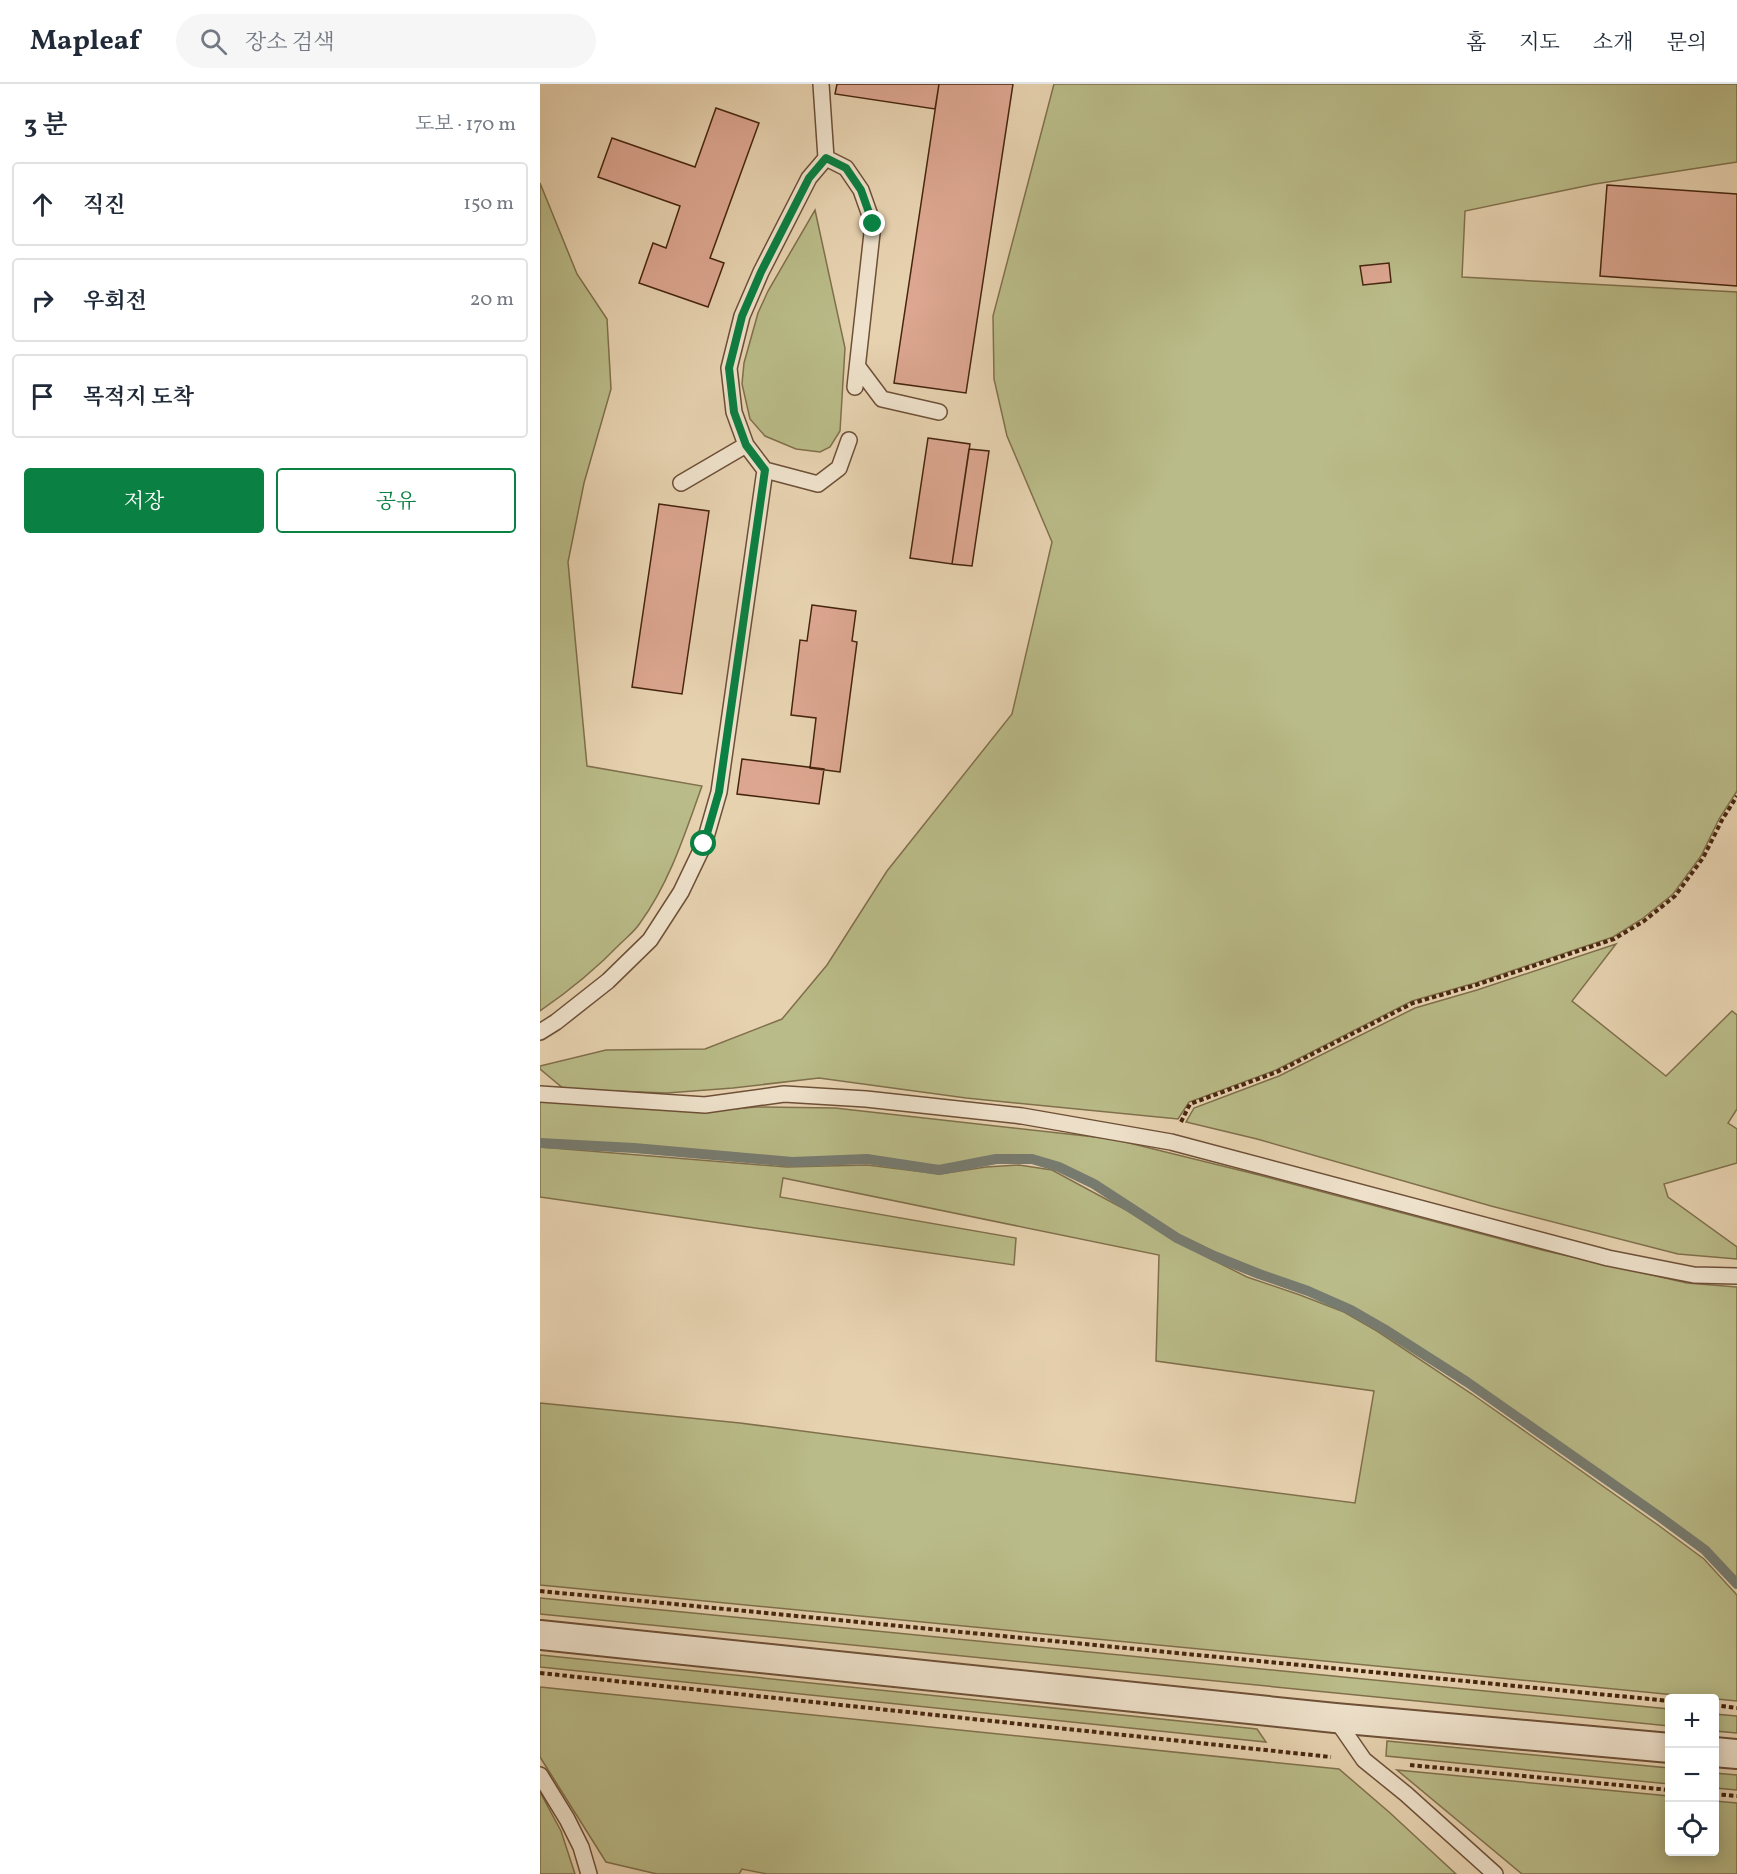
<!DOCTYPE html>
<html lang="ko">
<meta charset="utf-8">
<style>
body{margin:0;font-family:Vollkorn,"Noto Serif KR",serif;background:#f6f6f7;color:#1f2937}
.controls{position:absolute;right:18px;bottom:18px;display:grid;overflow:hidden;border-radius:6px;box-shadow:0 3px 15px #0003}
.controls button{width:54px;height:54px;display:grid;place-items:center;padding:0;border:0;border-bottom:2px solid #e0e1e3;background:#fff;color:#1f2937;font:30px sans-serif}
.stop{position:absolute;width:18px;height:18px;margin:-14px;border:4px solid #0b8043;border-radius:50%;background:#fff}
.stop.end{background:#0b8043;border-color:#fff;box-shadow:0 2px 6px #0008}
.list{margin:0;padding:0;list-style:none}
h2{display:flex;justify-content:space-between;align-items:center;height:78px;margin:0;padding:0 24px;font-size:26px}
h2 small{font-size:20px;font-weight:400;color:#747a83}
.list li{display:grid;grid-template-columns:39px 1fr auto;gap:18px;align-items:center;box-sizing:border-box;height:84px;margin:0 12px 12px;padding:0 12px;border:2px solid #e0e1e3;border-radius:6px}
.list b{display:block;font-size:22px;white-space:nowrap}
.list em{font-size:20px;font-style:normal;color:#747a83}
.actions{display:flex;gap:12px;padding:18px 24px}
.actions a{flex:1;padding:14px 0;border:2px solid #0b8043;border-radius:6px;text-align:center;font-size:21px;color:#0b8043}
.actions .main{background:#0b8043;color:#fff}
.icon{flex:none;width:33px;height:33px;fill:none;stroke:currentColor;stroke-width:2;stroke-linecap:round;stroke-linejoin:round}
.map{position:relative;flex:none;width:1197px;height:1790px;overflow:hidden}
header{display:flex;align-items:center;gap:36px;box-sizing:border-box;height:84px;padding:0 30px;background:#fff;border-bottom:2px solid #e0e1e3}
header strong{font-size:28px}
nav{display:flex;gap:33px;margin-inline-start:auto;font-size:21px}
.search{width:420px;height:54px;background:#f6f6f7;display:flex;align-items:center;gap:15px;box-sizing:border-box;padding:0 21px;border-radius:33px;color:#747a83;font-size:22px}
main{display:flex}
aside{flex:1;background:#fff}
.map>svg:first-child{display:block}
.green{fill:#b9bb88;stroke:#80704c;stroke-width:1.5}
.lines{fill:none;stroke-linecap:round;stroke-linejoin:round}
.stream{stroke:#777c71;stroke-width:10}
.building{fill:#dca690;stroke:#46250f;stroke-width:1.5}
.service-casing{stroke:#6e5037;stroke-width:18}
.minor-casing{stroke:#6e5037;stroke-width:32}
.path{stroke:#46250f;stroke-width:4;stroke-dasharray:4.5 3;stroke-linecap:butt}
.service{stroke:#efe2cc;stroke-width:15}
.minor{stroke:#efe2cc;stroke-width:28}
.route{stroke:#0b8043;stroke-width:8}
</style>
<header>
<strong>Mapleaf</strong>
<div class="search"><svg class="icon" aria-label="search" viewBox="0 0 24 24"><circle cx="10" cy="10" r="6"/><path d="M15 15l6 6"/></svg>장소 검색</div>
<nav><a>홈</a><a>지도</a><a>소개</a><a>문의</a></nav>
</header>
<main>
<aside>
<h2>3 분<small>도보 · 170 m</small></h2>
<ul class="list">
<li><svg class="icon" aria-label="ahead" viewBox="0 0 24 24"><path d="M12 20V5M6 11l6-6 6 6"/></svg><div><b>직진</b></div><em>150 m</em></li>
<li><svg class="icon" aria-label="right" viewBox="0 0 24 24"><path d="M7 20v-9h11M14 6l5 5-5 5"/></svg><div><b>우회전</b></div><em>20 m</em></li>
<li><svg class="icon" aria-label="arrive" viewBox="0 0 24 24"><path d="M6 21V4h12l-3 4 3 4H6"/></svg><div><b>목적지 도착</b></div></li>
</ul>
<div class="actions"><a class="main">저장</a><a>공유</a></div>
</aside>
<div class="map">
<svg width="1197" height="1790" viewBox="0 0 1197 1790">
<rect width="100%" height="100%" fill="#e7d2b0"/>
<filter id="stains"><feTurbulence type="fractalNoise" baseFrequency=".00333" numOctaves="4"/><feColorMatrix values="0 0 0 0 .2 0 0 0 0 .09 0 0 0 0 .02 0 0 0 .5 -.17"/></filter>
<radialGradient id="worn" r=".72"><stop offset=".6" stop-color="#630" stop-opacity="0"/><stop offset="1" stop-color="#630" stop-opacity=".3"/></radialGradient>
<path class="green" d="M514,0H1197V78L1055,100L925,127L922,193L1197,208V707L1179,735L1161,772L1133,810L1102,835L1073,853L935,899L872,917L736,986L649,1018L638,1035L426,1014L279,994L193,1004L127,1009L24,1005L0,985V982L66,966L165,965L242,935L287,881L347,787L472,630L512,458L467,352L454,295L453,232Z
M0,99L37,190L67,235L71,305L44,399L28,478L47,682L162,702C145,749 130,798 100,839C95,847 87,853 81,859C56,885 29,907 0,927Z
M275,126L305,264L300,347L290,363L280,368L256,365L225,352L210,335L202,300L204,279L218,229L228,207Z
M1076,860L1032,917L1126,992L1192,927L1197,931V1025L1188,1039L1197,1045V1079L1124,1100L1128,1113L1197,1163V1175L1138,1170L951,1122L717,1055L646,1038L654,1024L739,992L875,924L937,906Z
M0,1017L156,1028L217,1023L295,1024L573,1055L719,1091L1002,1166L1147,1199L1197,1203V1495L1167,1464L1121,1431L929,1296L845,1242L812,1224L769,1205L720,1189L638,1151L555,1098L520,1081L492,1073L456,1072L399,1083L328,1073L252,1076L94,1061L0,1057Z
M0,1063L247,1083L327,1081L400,1090L446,1083L479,1081L512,1086L588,1127L633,1155L671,1175L707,1193L760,1211L804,1228L837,1247L932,1310L1118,1441L1164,1475L1197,1511V1617L0,1501V1319L200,1339L815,1419L834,1307L616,1277L619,1171L243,1094L240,1113L476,1154L474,1181L0,1113Z
M0,1514L1129,1625V1642L0,1530Z
M0,1571L717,1645L726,1658L0,1583Z
M0,1603L799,1685L849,1728L916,1790H227L202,1785L199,1790H117L66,1778L0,1673Z
M1174,1630L1197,1632V1649L1175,1647Z
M847,1657L1129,1684V1700L846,1672Z
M857,1686L1129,1712L1130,1768H1174L1175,1717L1197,1719V1790H982Z
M1174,1689L1197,1691V1706L1175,1704Z
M0,1708L21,1747L35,1790H0Z"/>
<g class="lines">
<path class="stream" d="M0,1059L94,1064L252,1078L327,1075L399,1086L456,1075H492L519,1083L554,1100L637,1154L674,1172L719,1190L768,1207L811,1226L844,1245L927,1298L1120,1433L1165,1466L1197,1500"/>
</g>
<path class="building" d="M297,0H399L395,25L295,10Z
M399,0H473L426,309L354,299Z
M176,24L219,39L170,174L184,179L168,223L99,199L113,159L126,164L140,122L58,93L72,54L155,83Z
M1067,101L1197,110V202L1060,192Z
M849,179L851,198L823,201L820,182Z
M388,354L430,360L412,480L370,474Z
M429,365L449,367L432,482L412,480Z
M119,420L169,427L142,610L92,603Z
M272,521L316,527L312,557L317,558L300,688L270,684L276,634L251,631L260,556L267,557Z
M202,675L284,685L279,720L197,710Z"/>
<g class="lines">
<g class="service-casing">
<path id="service" d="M281,0L286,74
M318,283L342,315L399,328
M309,356L299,384L278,400L225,386L206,361L194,328L189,284L202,232L221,188L269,94L286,74L306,84L321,106L333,140L315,303
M141,399L206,361
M0,948L16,938L68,897L110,856L141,808L164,760L179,708L225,386
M0,1010L165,1021L244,1010L326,1015L482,1032L631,1058L1068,1174L1154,1191L1197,1192
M795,1634L824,1676L866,1710L955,1790
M0,1691L27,1735L41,1763L49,1790"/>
</g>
<g class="minor-casing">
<path id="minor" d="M0,1551L795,1634L1130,1664
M1174,1668L1197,1670"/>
</g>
<path class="path" d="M641,1038L650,1020L737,988L873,919L936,901L1074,855L1104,837L1135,812L1163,774L1182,736L1197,712
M0,1507L1130,1617
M0,1589L791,1673
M1174,1621L1197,1624
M870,1681L1130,1706
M1174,1710L1197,1712"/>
<use href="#service" class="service"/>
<use href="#minor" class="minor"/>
</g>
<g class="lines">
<path class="route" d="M164,760L179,708L225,386L206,361L194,328L189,284L202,232L221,188L269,94L286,74L306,84L321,106L333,140"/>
</g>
<rect width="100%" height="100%" filter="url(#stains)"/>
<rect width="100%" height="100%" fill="url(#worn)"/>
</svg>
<div class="controls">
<button>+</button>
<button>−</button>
<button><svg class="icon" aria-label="locate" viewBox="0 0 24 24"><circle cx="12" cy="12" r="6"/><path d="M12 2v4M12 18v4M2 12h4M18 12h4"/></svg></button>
</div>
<div class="stop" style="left:164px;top:760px"></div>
<div class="stop end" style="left:333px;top:140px"></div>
</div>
</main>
